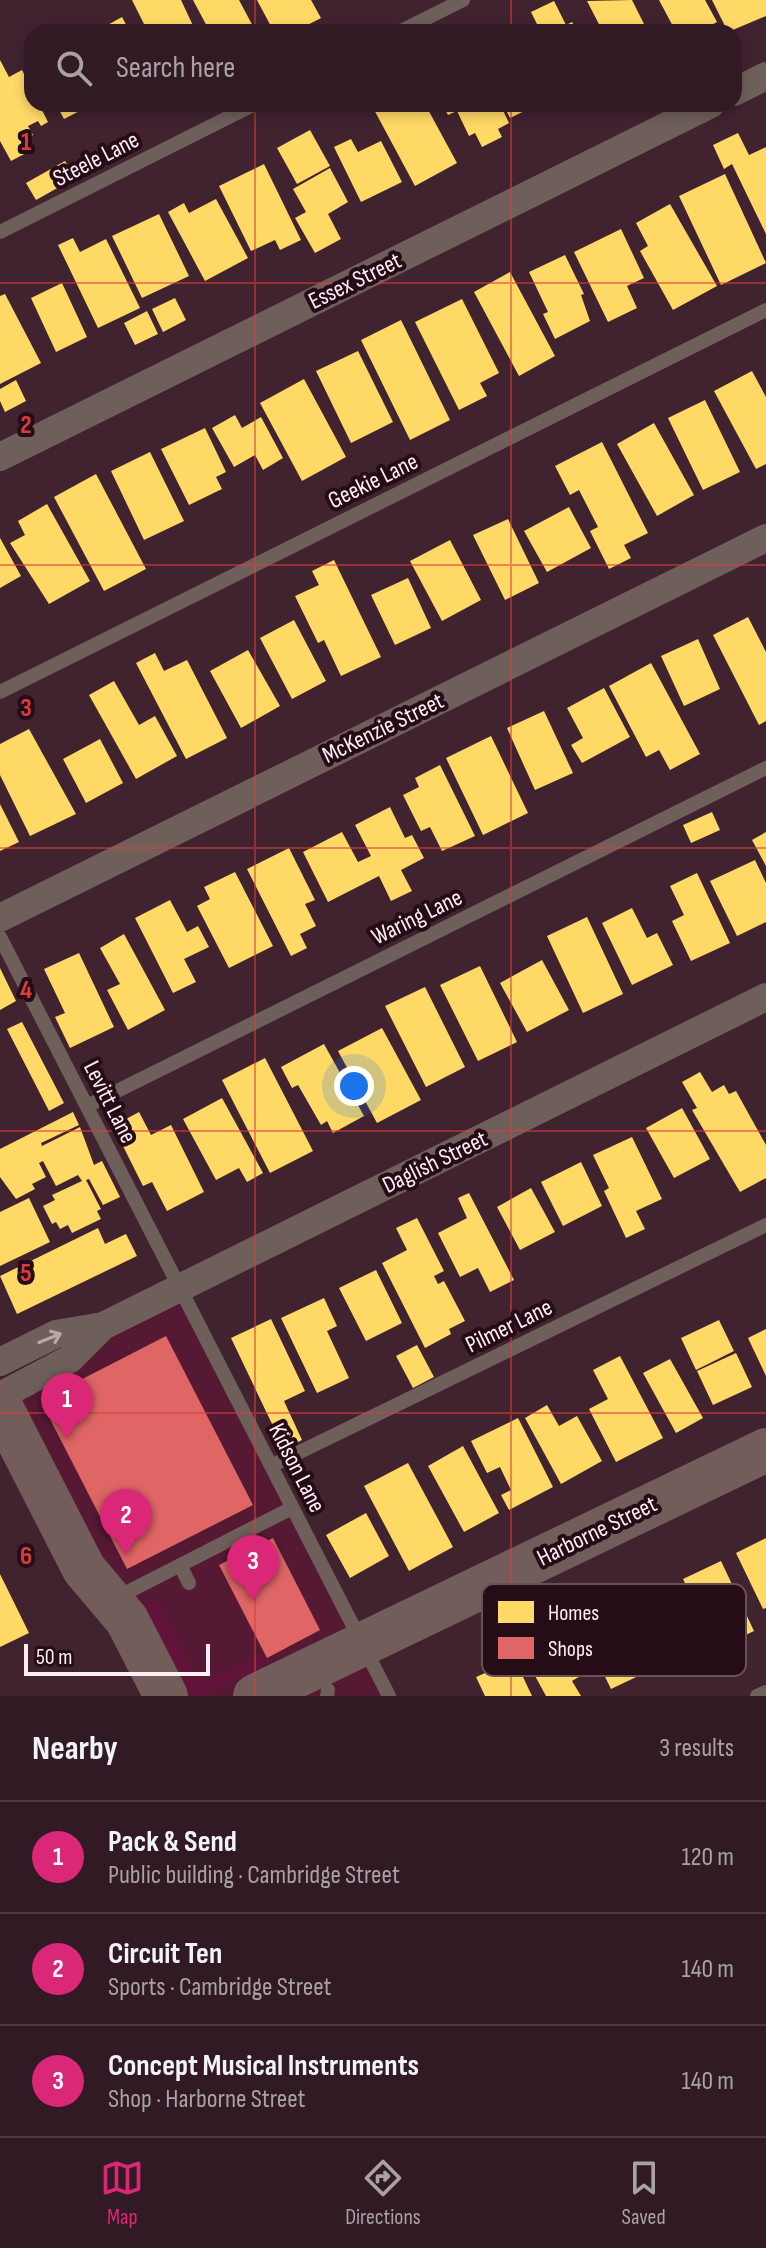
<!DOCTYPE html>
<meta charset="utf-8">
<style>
body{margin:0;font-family:"Sofia Sans Condensed",sans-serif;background:#3d2731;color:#f1f3f6}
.scale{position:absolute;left:24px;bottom:20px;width:186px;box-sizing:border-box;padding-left:8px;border:4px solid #ffeff4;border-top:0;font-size:22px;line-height:28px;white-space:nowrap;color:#ffeff4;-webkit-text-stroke:6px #250c16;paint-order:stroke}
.you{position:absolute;left:354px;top:1086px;width:28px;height:28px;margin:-20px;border:6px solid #fff;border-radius:50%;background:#1a73e8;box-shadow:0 0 0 12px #1a73e833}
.badge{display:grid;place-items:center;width:52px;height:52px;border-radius:50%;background:#db2777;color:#fff;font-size:26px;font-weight:700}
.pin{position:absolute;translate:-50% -66px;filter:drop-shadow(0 2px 4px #0008)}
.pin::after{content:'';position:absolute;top:42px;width:28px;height:24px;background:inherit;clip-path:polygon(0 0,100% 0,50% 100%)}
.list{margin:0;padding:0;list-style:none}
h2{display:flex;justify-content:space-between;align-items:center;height:104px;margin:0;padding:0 32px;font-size:34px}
h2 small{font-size:26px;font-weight:400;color:#a8a1a6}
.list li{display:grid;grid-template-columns:52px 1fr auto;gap:24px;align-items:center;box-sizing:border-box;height:112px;padding:0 32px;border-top:2px solid #4c3841}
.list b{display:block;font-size:30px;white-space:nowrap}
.list p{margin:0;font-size:26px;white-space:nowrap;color:#a8a1a6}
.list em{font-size:26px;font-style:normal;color:#a8a1a6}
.icon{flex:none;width:44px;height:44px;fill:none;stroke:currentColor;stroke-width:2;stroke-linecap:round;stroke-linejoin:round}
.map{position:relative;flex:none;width:766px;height:1696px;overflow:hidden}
.search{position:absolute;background:#311a24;box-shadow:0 4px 12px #0003;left:24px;right:24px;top:24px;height:88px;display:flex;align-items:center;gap:20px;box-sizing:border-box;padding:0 28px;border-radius:24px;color:#a8a1a6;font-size:30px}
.sheet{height:440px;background:#311a24}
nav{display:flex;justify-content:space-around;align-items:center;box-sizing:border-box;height:112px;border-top:2px solid #4c3841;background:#311a24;font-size:22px;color:#a8a1a6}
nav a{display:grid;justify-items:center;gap:4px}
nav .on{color:#db2777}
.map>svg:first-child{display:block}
.built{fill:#551933}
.green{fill:#62133a}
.homes{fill:#ffd966}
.shops{fill:#e06666}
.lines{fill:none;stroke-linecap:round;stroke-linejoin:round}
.service{stroke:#6f5f5a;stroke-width:14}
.minor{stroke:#6f5f5a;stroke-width:28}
.primary{stroke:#735d5a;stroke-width:44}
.oneway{stroke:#b7a7a7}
.grid{fill:none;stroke:#da3c3c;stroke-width:2;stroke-opacity:0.55}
.labels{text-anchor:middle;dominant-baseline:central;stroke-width:8;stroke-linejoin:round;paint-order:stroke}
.street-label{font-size:24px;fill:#ffeff4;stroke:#250c16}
.key{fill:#250c16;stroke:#665059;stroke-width:2}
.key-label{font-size:22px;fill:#ffeff4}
.grid-label{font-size:26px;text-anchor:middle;font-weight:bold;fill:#da3c3c;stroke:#250c16;stroke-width:8;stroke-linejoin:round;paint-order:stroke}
</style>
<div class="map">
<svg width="766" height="1696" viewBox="0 0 766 1696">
<rect width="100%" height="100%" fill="#412330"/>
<path class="built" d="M180,1288L389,1696H150L0,1405V1379Z"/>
<path class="green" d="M157,1599L198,1679L206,1681L262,1653L267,1664L204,1695H195L187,1689L144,1606Z"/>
<path class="homes" d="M132,0H181L196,32H148Z
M193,0H239L256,32H210Z
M257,0H311L321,18L294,32H274Z
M632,0L648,32H603L587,1Z
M659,0H705L717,22L698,32H676Z
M712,0H766V16L728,32Z
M554,1L566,25L572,22L578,32H541L531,12Z
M122,17L130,32H95Z
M0,60L9,77L22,70L32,90V104H39L48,122L41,126L38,121L28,126L33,135L23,141L28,152L11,161L0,141Z
M56,104H93L64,119Z
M371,104H405L409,112L425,104L457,163L415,186Z
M442,104H500L509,123L498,129L502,137L482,147L475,133L469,136L457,111L448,115Z
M503,104H539L510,118Z
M310,130L330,166L297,184L277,148Z
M738,133L749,155L766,147V234L732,164L724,169L713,145Z
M351,139L358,152L381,141L402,182L361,202L334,147Z
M65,161L75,178L36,200L26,183Z
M264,164L301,240L280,250L275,240L251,251L219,186Z
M330,168L348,202L328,214L341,239L315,253L295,218L306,212L293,189Z
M725,174L766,263L721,285L679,196Z
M216,199L248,258L205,281L168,212L184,203L189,213Z
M670,204L717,286L673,310L640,251L648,246L636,223Z
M159,214L189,276L142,298L112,236Z
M621,229L644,278L627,286L637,308L608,322L574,252Z
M73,238L80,252L106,239L140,308L98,328L58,245Z
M565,255L584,294L581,295L590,321L555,339L543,314L548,312L529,272Z
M510,272L555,356L519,376L474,292Z
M62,283L87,337L56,352L31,298Z
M5,294L41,363L0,384V296Z
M175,298L186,320L163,332L152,309Z
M462,299L499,373L480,383L487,396L459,410L415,322Z
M147,311L158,334L135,345L124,323Z
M401,320L450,420L410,440L361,340Z
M358,351L393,422L351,443L316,371Z
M752,371L766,397V464L756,469L714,391Z
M304,379L346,457L302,481L260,403Z
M16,380L26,401L5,412L0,401V389Z
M705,400L740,472L703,490L668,418Z
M235,415L242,428L261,417L283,458L263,470L255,455L234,467L212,428Z
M654,423L694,495L657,516L617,444Z
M205,428L226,472L216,477L222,489L189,505L161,449Z
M602,442L648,533L624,545L631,558L609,569L590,531L598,527L579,490L570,495L555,466Z
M150,452L184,521L144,540L111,471Z
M96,474L146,569L104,591L54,497Z
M47,504L90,581L49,604L10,543L25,535L18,521Z
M569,507L591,548L547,572L524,531Z
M508,519L539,583L505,600L473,535Z
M0,538L21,576L0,588Z
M450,540L481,600L442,621L410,561Z
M334,560L381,657L341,676L324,640L318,643L295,596L319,585L312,571Z
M408,578L431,628L395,645L371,595Z
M748,617L766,652V721L759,725L713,635Z
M294,620L326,681L292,699L260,638Z
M698,639L720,689L684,706L661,656Z
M248,650L280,706L241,728L210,671Z
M155,653L164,671L187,660L227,738L186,759L136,663Z
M651,663L700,754L670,770L659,750L646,757L609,686Z
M114,681L139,725L155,716L177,756L136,779L89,695Z
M604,688L630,737L582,763L571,745L583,738L567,708Z
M544,711L573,773L535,790L507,728Z
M29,729L76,814L30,836L0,775V744Z
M491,736L528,813L483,835L446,758Z
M100,739L123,783L86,803L63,759Z
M440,765L475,836L442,851L430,827L421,831L403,795L419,787L415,778Z
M0,804L19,842L0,851Z
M390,807L405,838L412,835L424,858L401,870L412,891L391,901L379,876L328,902L303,852L342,832L358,862L371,856L355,825Z
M712,812L720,830L691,843L683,825Z
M766,832V866L752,840Z
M289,848L315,900L305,904L316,926L300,934L307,948L291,956L247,869Z
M755,860L766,883V922L737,936L710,881Z
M235,872L273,946L229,968L197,906L210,899L204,887Z
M697,873L730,943L691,961L672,921L684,915L670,886Z
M170,900L187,932L198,926L209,947L184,959L196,982L173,993L135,918Z
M632,908L647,938L657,933L673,965L632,985L602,923Z
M587,917L623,994L583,1013L547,936Z
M124,934L165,1010L128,1030L107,990L120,984L100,948Z
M79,953L114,1027L70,1048L55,1017L65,1013L44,969Z
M542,960L569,1010L527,1032L500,983Z
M480,966L517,1042L478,1061L440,985Z
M0,968L16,1001L0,1010Z
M425,987L465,1067L426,1087L385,1006Z
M22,1022L64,1103L49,1111L7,1029Z
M382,1028L421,1100L377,1123L338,1051Z
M324,1044L364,1116L333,1133L327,1121L321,1125L298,1085L292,1088L281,1067Z
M265,1058L313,1151L270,1173L222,1080Z
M700,1072L712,1092L724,1085L729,1094L736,1091L766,1145V1178L740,1192L692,1110L697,1108L682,1082Z
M222,1098L263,1173L247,1182L239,1168L216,1180L183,1119Z
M682,1108L710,1159L674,1178L646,1128Z
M73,1112L79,1125L41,1143L42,1146L80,1127L94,1165L102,1161L120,1197L103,1205L89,1179L86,1180L101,1209L97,1211L101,1219L72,1233L68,1225L60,1229L56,1222L52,1224L43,1206L55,1200L52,1195L82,1181L78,1175L56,1186L43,1161L39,1163L46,1177L32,1184L35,1189L16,1199L0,1177V1149Z
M139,1112L151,1135L171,1125L204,1192L167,1211L152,1182L143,1186L113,1126Z
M632,1137L662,1199L636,1211L645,1229L626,1238L604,1191L609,1188L593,1155Z
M581,1162L602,1206L563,1226L541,1182Z
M531,1188L555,1232L520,1250L497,1207Z
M469,1193L514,1280L490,1292L478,1268L460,1277L438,1233L467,1218L458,1198Z
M29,1198L50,1242L0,1266V1212Z
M417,1218L444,1271L434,1276L438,1284L444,1281L465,1321L449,1329L451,1334L425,1348L382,1263L407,1250L396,1228Z
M98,1228L105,1244L126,1234L137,1256L17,1314L0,1276Z
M376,1270L402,1323L366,1341L339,1288Z
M324,1298L337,1326L327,1331L349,1378L317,1393L281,1318Z
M271,1319L305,1391L284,1401L302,1440L284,1449L231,1338Z
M719,1320L734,1351L696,1370L681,1338Z
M766,1329V1376L748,1338Z
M417,1345L434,1377L413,1388L396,1356Z
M736,1353L752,1387L713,1405L697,1371Z
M620,1356L663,1438L616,1462L589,1409L608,1399L593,1370Z
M670,1359L703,1418L676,1433L643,1373Z
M547,1405L559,1426L577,1416L602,1461L561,1484L525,1418Z
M518,1418L553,1487L509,1510L501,1495L511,1490L500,1467L487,1473L471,1441Z
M463,1446L499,1513L464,1532L428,1466Z
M408,1463L453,1547L409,1571L364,1486Z
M366,1513L389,1556L350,1578L326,1535Z
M766,1538V1608L763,1609L736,1553Z
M721,1561L754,1631L716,1649L683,1579Z
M0,1574L29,1633L0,1647Z
M619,1604L651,1670L611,1689L579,1623Z
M564,1629L587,1672L572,1681L581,1696H546L522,1652Z
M515,1660L532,1696H485L476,1677Z"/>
<path class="shops" d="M166,1336L253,1505L127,1569L50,1419L59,1391Z
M273,1538L320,1630L267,1658L219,1565Z"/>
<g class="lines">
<path class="service" d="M399,32L463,0
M0,232L255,104
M0,692L766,310
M0,937L389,1696
M87,1106L766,768
M271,1466L766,1225
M180,1565L189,1583
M114,1599L292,1508
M327,1696L328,1690
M757,1696L766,1692"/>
<path class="minor" d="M734,92L766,76
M0,457L711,104
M0,918L766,538
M0,1362L56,1334L103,1326L766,997
M0,1396L70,1359L103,1326"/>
<path class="primary" d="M0,1405L84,1569L127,1620L166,1696
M255,1696L766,1450"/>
</g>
<defs><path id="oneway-shaft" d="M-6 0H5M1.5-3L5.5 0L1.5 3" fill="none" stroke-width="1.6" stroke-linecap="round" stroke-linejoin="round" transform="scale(2)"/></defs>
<use class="oneway" href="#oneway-shaft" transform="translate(50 1338) rotate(-22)"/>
<path class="grid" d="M255,0V32M511,0V32M255,104V1696M511,104V1696M0,283H766M0,565H766M0,848H766M0,1131H766M0,1413H766"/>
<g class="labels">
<g class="street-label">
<text transform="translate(96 159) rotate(-27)">Steele Lane</text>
<text transform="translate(355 281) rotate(-26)">Essex Street</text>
<text transform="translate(373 481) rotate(-26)">Geekie Lane</text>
<text transform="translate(383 728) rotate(-26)">McKenzie Street</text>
<text transform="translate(417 917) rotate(-26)">Waring Lane</text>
<text transform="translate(110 1102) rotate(63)">Levitt Lane</text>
<text transform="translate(435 1162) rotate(-26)">Daglish Street</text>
<text transform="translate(509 1326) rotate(-26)">Pilmer Lane</text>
<text transform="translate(297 1468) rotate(63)">Kidson Lane</text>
<text transform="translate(597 1531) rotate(-26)">Harborne Street</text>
</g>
</g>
<rect x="482" y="1584" width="264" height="92" rx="12" class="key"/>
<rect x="498" y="1601" width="36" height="22" fill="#ffd966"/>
<rect x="498" y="1637" width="36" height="22" fill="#e06666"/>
<g class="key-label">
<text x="548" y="1620">Homes</text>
<text x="548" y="1656">Shops</text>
</g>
<g class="grid-label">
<text x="26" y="150">1</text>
<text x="26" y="433">2</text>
<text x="26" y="716">3</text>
<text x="26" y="998">4</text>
<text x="26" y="1281">5</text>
<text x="26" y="1564">6</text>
</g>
</svg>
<div class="scale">50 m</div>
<div class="you"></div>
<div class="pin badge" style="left:67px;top:1439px">1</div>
<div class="pin badge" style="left:126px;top:1555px">2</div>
<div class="pin badge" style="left:253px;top:1601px">3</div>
<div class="search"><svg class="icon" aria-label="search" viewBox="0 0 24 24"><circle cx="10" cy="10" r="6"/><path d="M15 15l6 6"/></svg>Search here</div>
</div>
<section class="sheet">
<h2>Nearby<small>3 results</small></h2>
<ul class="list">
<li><span class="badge">1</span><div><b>Pack &amp; Send</b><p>Public building · Cambridge Street</p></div><em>120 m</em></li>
<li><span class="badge">2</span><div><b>Circuit Ten</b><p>Sports · Cambridge Street</p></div><em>140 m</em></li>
<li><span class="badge">3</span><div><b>Concept Musical Instruments</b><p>Shop · Harborne Street</p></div><em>140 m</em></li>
</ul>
</section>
<nav>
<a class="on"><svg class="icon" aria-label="map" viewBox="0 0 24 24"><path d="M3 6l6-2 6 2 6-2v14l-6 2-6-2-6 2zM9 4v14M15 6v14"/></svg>Map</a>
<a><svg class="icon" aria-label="directions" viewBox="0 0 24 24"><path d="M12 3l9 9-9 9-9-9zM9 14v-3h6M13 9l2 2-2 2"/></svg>Directions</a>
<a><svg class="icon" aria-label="saved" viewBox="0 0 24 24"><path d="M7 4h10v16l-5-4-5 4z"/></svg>Saved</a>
</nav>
